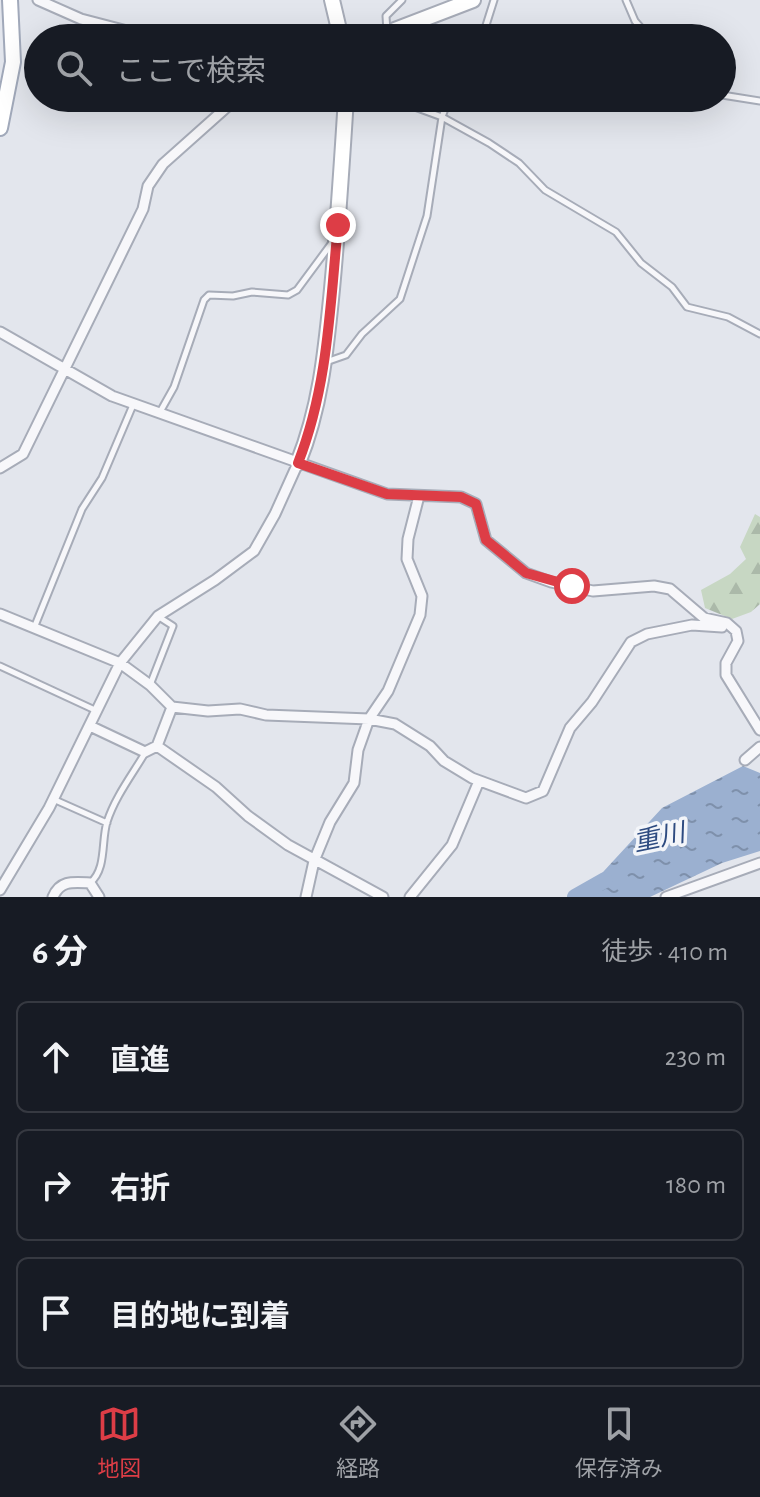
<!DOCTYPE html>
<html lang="ja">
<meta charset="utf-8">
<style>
body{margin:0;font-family:"Alegreya Sans","Noto Sans JP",sans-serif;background:#242831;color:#f1f3f6}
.stop{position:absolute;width:24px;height:24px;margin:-18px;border:6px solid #dd3d46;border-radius:50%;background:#fff}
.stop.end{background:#dd3d46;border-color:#fff;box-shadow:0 2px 8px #0008}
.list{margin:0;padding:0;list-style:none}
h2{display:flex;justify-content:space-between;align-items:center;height:104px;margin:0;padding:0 32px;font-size:34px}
h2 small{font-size:26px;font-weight:400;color:#9ea1a6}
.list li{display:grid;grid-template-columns:52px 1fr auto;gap:24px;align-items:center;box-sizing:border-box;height:112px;margin:0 16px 16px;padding:0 16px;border:2px solid #363941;border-radius:12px}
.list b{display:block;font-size:30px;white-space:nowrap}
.list em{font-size:26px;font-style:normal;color:#9ea1a6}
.icon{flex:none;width:44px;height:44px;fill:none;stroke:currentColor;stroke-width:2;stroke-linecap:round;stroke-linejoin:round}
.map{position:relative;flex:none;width:760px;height:897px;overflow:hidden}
.search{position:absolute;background:#171b24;box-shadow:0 8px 32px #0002;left:24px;right:24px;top:24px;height:88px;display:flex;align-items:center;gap:20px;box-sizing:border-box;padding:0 28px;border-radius:44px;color:#9ea1a6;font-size:30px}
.sheet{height:488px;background:#171b24}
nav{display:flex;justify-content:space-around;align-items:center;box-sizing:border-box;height:112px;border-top:2px solid #363941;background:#171b24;font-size:22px;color:#9ea1a6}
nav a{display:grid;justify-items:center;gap:4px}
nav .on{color:#dd3d46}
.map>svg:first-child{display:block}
.forest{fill:url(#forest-firs)}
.water{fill:url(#water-ripples)}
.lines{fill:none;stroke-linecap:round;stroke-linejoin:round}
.river{stroke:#9bb0d0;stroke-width:16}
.lane-casing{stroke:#a7acb8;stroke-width:9}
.street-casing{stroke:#a7acb8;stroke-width:13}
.secondary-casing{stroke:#a7acb8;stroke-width:18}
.primary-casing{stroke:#a1a9ba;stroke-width:18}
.lane{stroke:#f7f7fa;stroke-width:5}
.street{stroke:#f7f7fa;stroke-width:9}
.secondary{stroke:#fff;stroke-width:14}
.primary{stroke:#fff;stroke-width:14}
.route{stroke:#dd3d46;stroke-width:10}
.labels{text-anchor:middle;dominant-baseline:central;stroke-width:7;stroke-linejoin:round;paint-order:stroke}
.water-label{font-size:26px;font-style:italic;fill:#2e4b80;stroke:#f3f5f9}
</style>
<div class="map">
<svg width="760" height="897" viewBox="0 0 760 897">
<defs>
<pattern id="forest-firs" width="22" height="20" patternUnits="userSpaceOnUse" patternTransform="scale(2)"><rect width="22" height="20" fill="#c7d7c3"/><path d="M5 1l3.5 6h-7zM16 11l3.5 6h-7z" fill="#abb9a9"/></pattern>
<pattern id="water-ripples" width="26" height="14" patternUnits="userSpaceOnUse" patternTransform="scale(2)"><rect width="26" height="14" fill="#9bb0d0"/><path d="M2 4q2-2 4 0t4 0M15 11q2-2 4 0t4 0" fill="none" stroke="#7e90ab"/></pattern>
</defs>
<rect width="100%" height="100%" fill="#e3e6ed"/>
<path class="forest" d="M755,514L760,517V604L751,612L732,619L705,608L701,590L730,574L746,559L740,547Z"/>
<path class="water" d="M743,766L760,773V851L722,863L650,897H580L662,808Z"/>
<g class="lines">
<path class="river" d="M575,897L605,880"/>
<g class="lane-casing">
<path id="lane" d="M626,0L635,21L650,38
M387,32L386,16L402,0
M482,38L494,0
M722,95L760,101
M376,98L401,102L442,117L489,143L519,163L545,190L616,232L641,263L672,287L687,307L728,317L760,334
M326,362L346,355L362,334L400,299L427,216L442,117L449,98
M160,412L174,387L204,300L209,295L233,296L252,292L288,295L297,290L331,244
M34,628L82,509L102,478L133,405
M0,666L97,711
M150,685L173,626L159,617
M53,799L107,823
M90,883C107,869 101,841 107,822C115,797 132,775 145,753"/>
</g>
<g class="street-casing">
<path id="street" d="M38,0L81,19L154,38
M0,332L112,396L387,494L461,497L476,504L486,540L526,573L551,582L593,591L654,586L670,589L704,618L727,623L736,631L738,641L726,663V675L760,730
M0,468L23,454L143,209L148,186L163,164L237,98
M0,614L120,663L150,685L172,707L208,711L240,709L266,715L369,719L395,724L430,746L444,761L472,778L526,798L543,791L570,728L592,702L631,642L647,634L692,625L722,627
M90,726L145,752L157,746L172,707
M157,746L216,787L248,816L288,845L383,897
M745,760L760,747
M0,890L49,808L120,663L158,616L215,580L254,551L275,514L298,463
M53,897C60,880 73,882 90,883L99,897
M306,897L314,861L330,822L354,783L358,750L369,719L388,691L420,615L422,596L407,559L408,539L419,496
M410,897L452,845L479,781
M666,897L760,863"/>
</g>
<g class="secondary-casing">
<path id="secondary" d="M332,0L341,38
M374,38L473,0
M298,463C321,406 326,349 332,289C338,225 342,162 346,98"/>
</g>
<g class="primary-casing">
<path id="primary" d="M0,128L13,62L10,0"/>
</g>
<use href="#lane" class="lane"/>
<use href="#street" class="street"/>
<use href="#secondary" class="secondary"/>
<use href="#primary" class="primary"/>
</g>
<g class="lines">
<path class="route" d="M338,225C330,306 328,387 298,463L387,494L461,497L476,504L486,540L526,573L572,586"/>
</g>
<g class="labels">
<g class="water-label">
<text transform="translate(659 838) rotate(-12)">重川</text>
</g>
</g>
</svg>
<div class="stop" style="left:572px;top:586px"></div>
<div class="stop end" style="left:338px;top:225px"></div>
<div class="search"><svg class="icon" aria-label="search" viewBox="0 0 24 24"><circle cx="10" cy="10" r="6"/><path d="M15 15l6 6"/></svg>ここで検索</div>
</div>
<section class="sheet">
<h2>6 分<small>徒歩 · 410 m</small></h2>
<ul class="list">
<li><svg class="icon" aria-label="ahead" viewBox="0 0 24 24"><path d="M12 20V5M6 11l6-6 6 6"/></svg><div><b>直進</b></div><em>230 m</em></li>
<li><svg class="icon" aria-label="right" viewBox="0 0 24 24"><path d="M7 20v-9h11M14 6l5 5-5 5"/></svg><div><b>右折</b></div><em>180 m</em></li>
<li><svg class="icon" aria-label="arrive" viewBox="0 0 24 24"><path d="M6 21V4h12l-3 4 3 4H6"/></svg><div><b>目的地に到着</b></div></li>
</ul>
</section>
<nav>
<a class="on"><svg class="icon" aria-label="map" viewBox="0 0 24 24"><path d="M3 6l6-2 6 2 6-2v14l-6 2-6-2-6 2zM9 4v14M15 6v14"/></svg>地図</a>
<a><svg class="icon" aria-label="directions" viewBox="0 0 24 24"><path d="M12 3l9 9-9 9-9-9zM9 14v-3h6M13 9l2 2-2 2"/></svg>経路</a>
<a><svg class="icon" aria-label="saved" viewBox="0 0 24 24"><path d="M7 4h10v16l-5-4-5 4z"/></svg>保存済み</a>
</nav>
